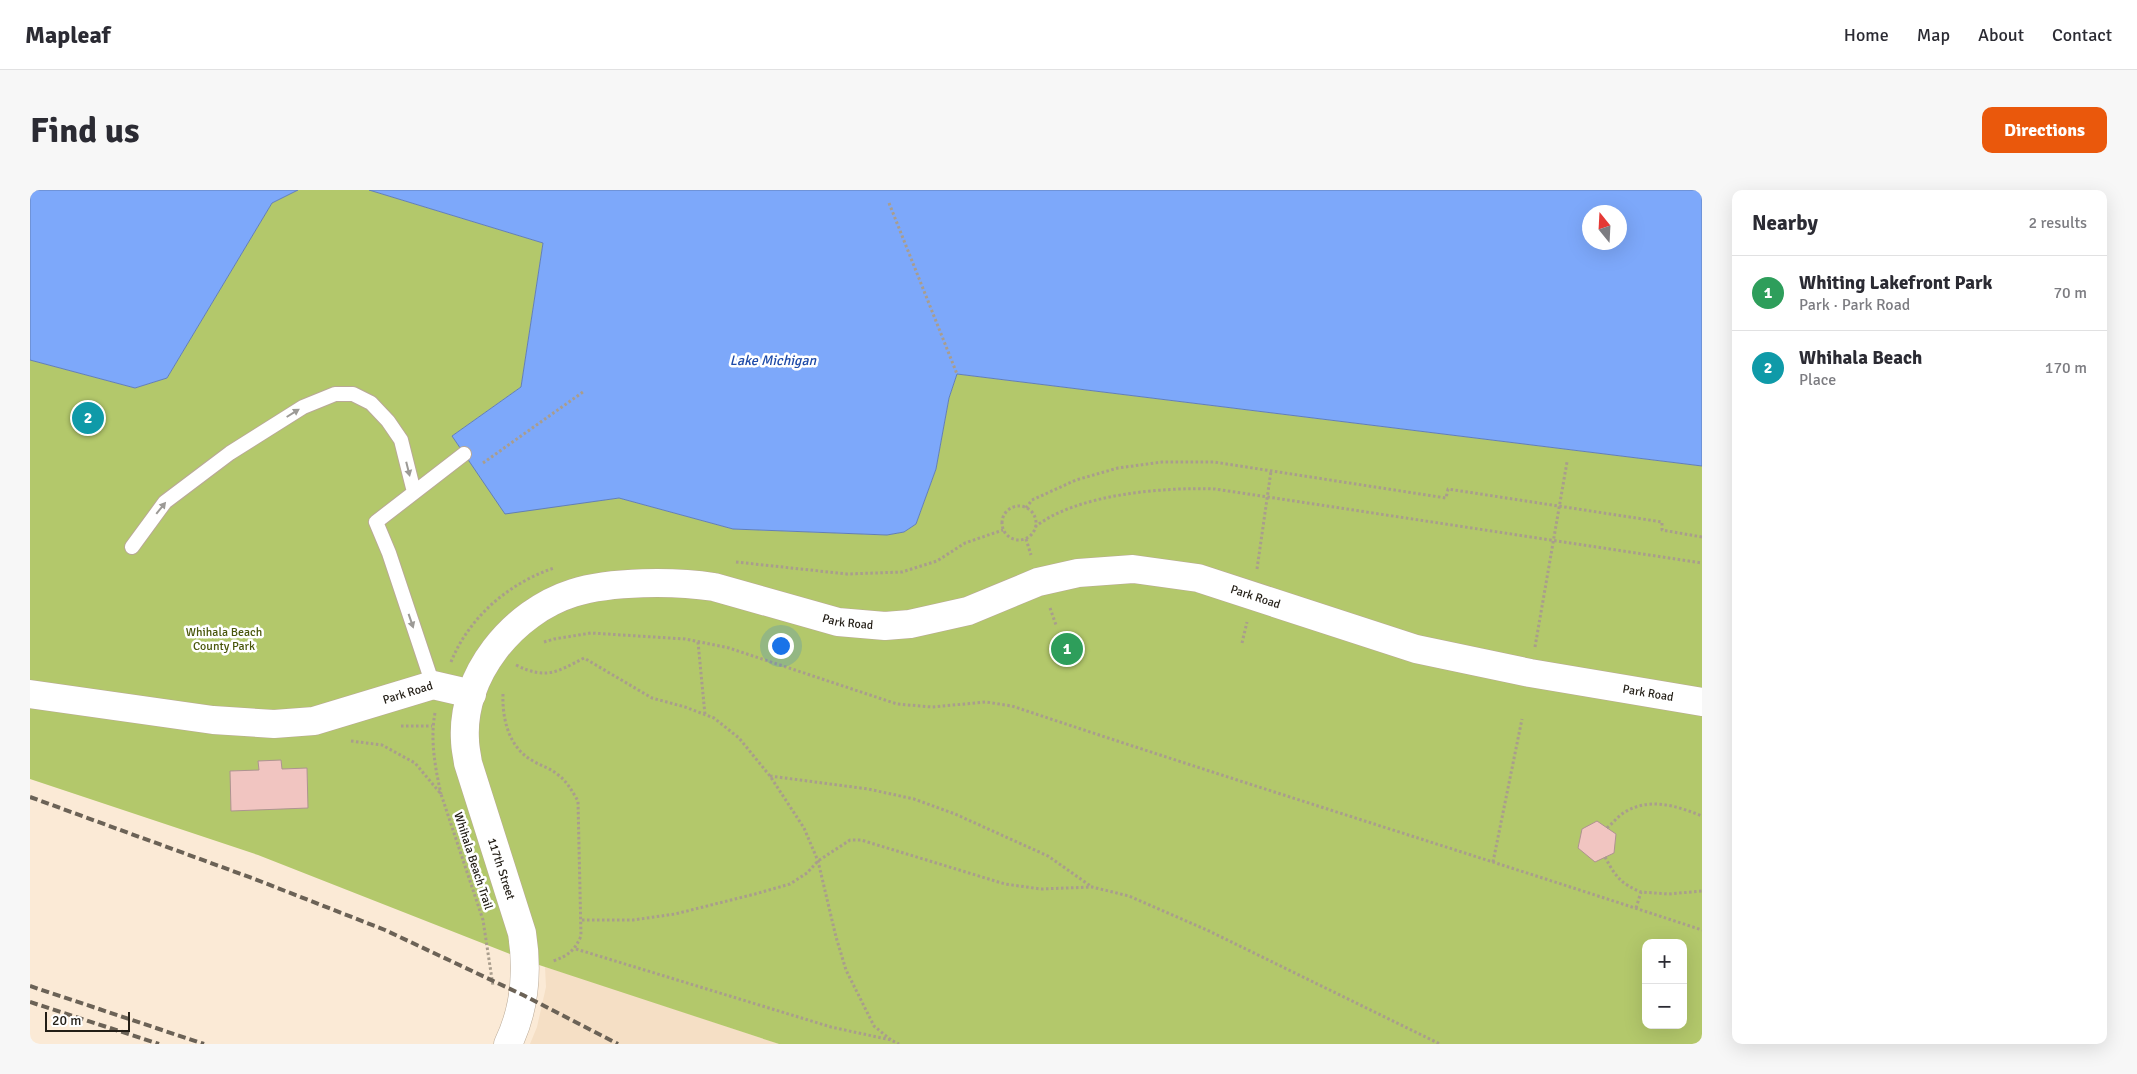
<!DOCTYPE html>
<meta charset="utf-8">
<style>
body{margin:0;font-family:Signika,sans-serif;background:#f7f7f7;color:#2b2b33}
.controls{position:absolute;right:15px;bottom:15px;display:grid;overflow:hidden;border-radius:10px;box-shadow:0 5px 20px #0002}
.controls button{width:45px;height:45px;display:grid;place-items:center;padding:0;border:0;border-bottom:1px solid #e1e1e2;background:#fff;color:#2b2b33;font:25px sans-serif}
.compass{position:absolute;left:1552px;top:15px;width:45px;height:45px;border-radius:50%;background:#fff;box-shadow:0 5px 20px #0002;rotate:342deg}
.scale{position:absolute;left:15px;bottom:12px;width:85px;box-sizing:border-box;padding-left:5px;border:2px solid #231e16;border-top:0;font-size:14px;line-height:18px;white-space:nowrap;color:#231e16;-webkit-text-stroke:4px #fff;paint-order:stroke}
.you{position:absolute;left:750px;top:455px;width:18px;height:18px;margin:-12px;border:4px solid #fff;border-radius:50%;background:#1a73e8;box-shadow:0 0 0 8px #1a73e833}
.badge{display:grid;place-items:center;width:32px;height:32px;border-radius:50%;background:#ea580c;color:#fff;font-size:16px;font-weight:700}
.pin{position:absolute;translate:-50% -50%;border:2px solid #fff;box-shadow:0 1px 5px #0006}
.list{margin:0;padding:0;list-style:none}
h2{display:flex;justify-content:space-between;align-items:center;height:65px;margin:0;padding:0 20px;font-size:21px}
h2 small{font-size:16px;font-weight:400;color:#7c7c81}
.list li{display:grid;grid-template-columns:32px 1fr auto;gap:15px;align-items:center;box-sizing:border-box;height:75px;padding:0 20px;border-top:1px solid #e1e1e2}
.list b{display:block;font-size:19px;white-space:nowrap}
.list p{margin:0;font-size:16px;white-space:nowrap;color:#7c7c81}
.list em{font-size:16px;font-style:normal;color:#7c7c81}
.map{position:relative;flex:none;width:1672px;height:854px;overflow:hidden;border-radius:10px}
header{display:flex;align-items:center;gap:30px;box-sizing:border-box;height:70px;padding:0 25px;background:#fff;border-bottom:1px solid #e1e1e2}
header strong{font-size:24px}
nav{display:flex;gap:28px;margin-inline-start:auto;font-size:18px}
.intro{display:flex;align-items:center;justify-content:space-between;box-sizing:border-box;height:120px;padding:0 30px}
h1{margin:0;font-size:35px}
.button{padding:12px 22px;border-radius:10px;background:#ea580c;color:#fff;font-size:18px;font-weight:700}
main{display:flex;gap:30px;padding:0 30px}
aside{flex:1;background:#fff;border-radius:10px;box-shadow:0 5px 20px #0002}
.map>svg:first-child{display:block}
.built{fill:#f5dfc5}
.green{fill:#b3c86b;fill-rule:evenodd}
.water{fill:#7da8fa;stroke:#627fb6;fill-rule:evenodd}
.building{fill:#f1c5c1;stroke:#ae9391}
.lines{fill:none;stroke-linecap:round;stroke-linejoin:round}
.service-casing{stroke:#b9a996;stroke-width:16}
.minor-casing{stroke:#b9a996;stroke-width:29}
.tertiary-casing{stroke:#b9a996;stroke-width:29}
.path{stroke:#a99d8d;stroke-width:3;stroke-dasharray:2.5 2.5;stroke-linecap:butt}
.service{stroke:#fff;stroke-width:14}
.minor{stroke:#fff;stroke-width:28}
.tertiary{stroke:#fff;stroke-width:28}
.rail{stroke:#6b6256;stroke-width:4;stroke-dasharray:8 4;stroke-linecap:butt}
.oneway{fill:#9c9a96}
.labels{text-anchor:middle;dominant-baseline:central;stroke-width:5;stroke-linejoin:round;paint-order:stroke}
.street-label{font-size:12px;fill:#231e16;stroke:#fff}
.park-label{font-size:12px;fill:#49560b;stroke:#fff}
.water-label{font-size:14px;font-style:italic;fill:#1e4ba8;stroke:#fff}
</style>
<header>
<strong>Mapleaf</strong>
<nav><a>Home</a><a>Map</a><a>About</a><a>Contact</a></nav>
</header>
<div class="intro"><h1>Find us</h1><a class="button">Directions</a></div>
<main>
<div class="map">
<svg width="1672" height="854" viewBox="0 0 1672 854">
<rect width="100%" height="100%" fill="#fbead6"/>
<path class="built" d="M515,777L551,788L749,854H500L507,837L516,797Z"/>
<path class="green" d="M268,0H339L513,53L491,197L422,246L475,323L589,308L703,339L857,345L874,342L886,334L906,279L919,208L927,184L1672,276V854H749L503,773L228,665L0,589V170L105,198L137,188L242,13ZM1616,753H1653V835H1616Z"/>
<path class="water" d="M0,0H268L242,13L137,188L105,198L0,170Z
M339,0H1672V276L927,184L919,208L906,279L886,334L874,342L857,345L703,339L589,308L475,324L422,246L491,197L513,53ZM1560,22H1590V52H1560Z"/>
<path class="building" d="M251,570L252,579L277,578L278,618L201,621L200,581L229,580L228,571Z
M1567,631L1586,644L1584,663L1565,672L1548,658L1552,639Z"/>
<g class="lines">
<g class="service-casing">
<path id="service" d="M102,357L135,312L200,263L273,217L305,204H323L341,213L358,231L371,250L384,302
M403,495L359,363L346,332L434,264"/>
</g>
<g class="minor-casing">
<g id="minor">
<path id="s1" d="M0,504L183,530L244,534L284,531L403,495L442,504"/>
</g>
</g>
<g class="tertiary-casing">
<g id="tertiary">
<path id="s2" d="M478,854C495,819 498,781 492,743L438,573C437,565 435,558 435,550C431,485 483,422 543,403C581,391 644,391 684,397L808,432L855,436L880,434L938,421L1008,392L1048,383L1103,379L1168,388L1386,459L1500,483L1672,512"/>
</g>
</g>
<path class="path" d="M859,13L927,184
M453,273L553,202
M972 333a17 17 0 1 1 34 0a17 17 0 1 1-34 0Z
M996,318L1002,310L1046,290L1088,278L1132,272H1184L1416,308L1418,299L1632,332V340L1672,347
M1005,337C1046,304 1134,297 1185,299L1672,373
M996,349L1001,365
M706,372L817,384L872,382L907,371L935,353L973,340
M1227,379L1241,281
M1020,418L1026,435
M514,452L524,449L561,443L655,449L699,458L867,514L902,517L956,512L982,516C1211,593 1442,664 1672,740
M668,452L675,525
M1212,453L1217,432
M1505,457L1537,272
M421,472C439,427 479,393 524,378
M486,475C516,490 527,482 554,468L622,508L655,517L684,528L709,548L740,586L774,638L788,671L806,747L816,780L844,836L861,850
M473,504C472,529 479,558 503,571C511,576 520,578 527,584C537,591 542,601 548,611L551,746C545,760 538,766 523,771
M405,523C400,549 405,577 411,604
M371,536H402
M321,551L352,555L385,573L411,604L453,730L463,796
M740,586L838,599L884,609L925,624L1018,666L1062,697
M1577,638C1583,633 1588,626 1595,622C1620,607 1647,616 1672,626
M1575,667C1585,686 1591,694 1611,702
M1463,672L1492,529
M1606,718L1611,702L1639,704L1672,701
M552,730H603L645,724L725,704L760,694L777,683L788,671L820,650H831L975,694L1011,699L1062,697L1099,706L1177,740L1410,854
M546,759L801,837L861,850L869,854"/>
<use href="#service" class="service"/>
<use href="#minor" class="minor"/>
<use href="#tertiary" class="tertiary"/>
<path class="rail" d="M0,607L222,688L355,740L493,805L588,854
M0,796L174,854
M0,812L129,854"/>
</g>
<defs><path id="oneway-solid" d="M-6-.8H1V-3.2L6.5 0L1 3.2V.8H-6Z" transform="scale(1.25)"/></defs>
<g class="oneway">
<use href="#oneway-solid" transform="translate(263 223) rotate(-32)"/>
<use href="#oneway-solid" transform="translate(378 279) rotate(76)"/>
<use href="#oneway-solid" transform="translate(131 318) rotate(-51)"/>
<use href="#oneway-solid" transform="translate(381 431) rotate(71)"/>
</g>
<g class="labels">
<g class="street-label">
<text stroke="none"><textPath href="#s2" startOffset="1211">Park Road</textPath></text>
<text stroke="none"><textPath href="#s2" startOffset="791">Park Road</textPath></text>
<text stroke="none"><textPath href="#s2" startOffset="1616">Park Road</textPath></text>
<text stroke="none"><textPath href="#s1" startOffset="384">Park Road</textPath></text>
<text transform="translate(443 671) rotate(72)">Whihala Beach Trail</text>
<text transform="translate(471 679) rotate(72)">117th Street</text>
</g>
<g class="park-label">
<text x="194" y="442">Whihala Beach<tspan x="194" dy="14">County Park</tspan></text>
</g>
<g class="water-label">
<text x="743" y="170">Lake Michigan</text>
</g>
</g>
</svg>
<div class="controls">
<button>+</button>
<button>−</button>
</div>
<svg class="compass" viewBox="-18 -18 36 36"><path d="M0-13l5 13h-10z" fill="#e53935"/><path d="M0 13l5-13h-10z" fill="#7c7c81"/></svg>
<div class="scale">20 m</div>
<div class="you"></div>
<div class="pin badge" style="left:1037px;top:459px;background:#2e9e5b">1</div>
<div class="pin badge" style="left:58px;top:228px;background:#0f9aa8">2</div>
</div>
<aside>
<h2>Nearby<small>2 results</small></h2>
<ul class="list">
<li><span class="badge" style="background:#2e9e5b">1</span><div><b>Whiting Lakefront Park</b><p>Park · Park Road</p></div><em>70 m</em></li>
<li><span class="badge" style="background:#0f9aa8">2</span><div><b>Whihala Beach</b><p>Place</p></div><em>170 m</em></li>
</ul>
</aside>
</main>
